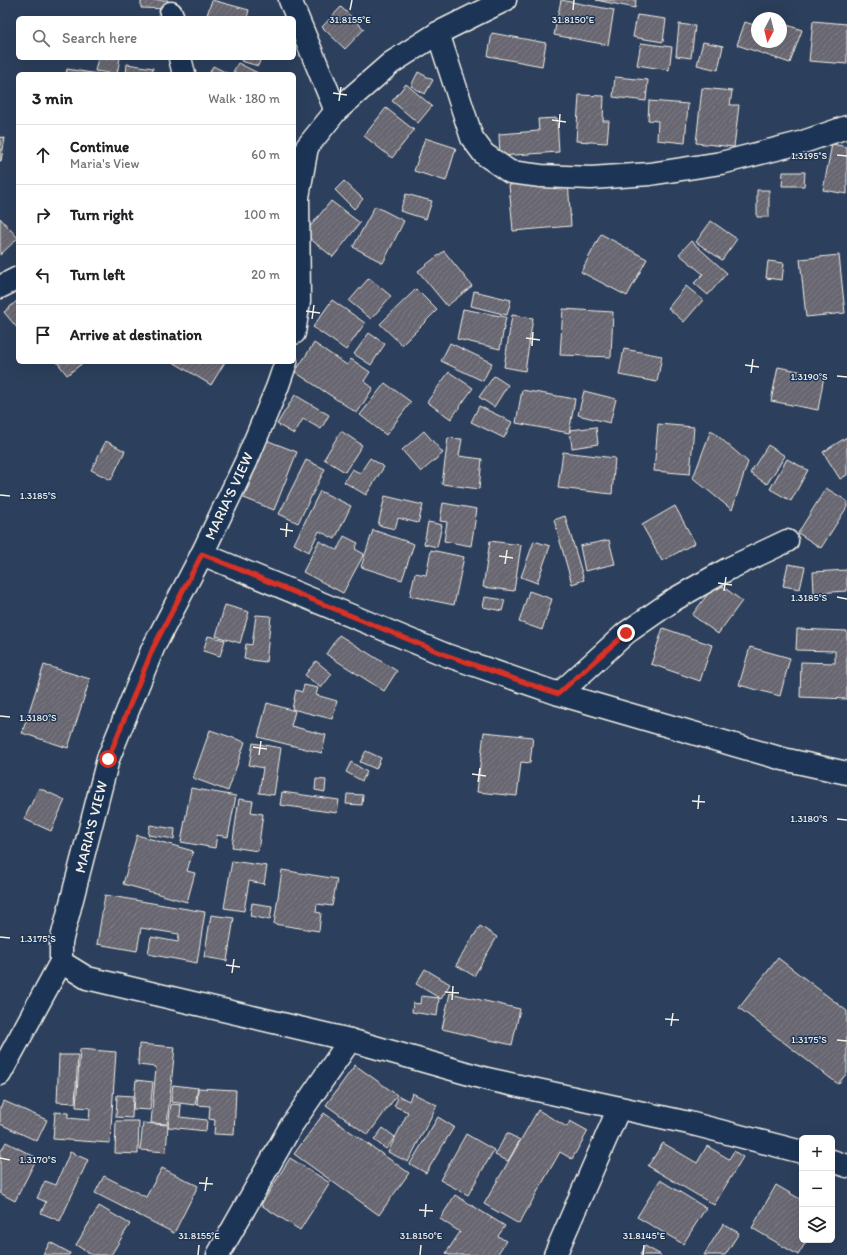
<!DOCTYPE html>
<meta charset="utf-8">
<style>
body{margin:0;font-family:Itim,sans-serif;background:#f6f6f6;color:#202124}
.controls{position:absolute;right:12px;bottom:12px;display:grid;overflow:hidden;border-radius:6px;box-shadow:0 4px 16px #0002}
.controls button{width:36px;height:36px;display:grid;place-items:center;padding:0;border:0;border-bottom:1px solid #e0e0e0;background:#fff;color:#202124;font:20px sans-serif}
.compass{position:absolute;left:751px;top:12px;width:36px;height:36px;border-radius:50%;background:#fff;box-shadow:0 4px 16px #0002;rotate:187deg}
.stop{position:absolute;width:12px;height:12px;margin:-9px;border:3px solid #d93025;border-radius:50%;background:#fff}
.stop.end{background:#d93025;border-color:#fff;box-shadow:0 1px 4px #0008}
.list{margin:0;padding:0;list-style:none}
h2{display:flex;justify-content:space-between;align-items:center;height:52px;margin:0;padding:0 16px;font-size:17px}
h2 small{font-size:13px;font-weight:400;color:#757577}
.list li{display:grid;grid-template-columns:26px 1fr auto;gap:12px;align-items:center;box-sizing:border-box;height:60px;padding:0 16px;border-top:1px solid #e0e0e0}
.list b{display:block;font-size:15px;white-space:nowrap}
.list p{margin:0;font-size:13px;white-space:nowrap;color:#757577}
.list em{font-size:13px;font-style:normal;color:#757577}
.icon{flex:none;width:22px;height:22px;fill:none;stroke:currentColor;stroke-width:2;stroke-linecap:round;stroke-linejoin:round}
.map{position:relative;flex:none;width:847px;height:1255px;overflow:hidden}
.search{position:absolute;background:#fff;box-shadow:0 4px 16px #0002;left:16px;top:16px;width:280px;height:44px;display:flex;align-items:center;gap:10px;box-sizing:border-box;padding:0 14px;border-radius:6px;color:#757577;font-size:15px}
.panel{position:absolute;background:#fff;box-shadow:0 4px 16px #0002;left:16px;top:72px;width:280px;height:292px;border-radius:6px}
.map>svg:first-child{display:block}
.building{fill:url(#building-hatch);stroke:#f4f1e8}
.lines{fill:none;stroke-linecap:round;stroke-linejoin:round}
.minor-casing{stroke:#f4f1e8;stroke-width:25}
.tertiary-casing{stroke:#f4f1e8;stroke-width:25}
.minor{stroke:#1d3557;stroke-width:22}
.tertiary{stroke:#1d3557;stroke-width:22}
.route{stroke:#d93025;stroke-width:5}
.ticks{fill:none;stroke:#f4f1e8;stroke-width:1.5}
.labels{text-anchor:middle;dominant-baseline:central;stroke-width:3;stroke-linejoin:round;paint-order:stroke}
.street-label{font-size:15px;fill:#f4f1e8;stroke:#1d3557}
.ticks-label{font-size:10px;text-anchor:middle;fill:#f4f1e8;stroke:#1d3557;stroke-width:3;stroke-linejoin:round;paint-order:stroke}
</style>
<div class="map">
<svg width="847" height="1255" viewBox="0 0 847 1255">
<defs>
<pattern id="building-hatch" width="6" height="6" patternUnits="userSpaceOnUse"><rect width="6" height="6" fill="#676670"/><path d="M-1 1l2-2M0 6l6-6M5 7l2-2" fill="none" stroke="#7d7c84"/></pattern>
</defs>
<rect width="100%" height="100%" fill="#2c3f5c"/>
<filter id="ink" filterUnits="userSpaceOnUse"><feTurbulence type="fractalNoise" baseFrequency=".025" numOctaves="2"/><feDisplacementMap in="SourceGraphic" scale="8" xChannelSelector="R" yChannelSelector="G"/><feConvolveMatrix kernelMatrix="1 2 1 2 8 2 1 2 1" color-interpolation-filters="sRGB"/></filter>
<g filter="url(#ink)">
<path class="building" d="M141,0H168V9L141,8Z
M212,0L249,10L247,18H206Z
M561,0L614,10L608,45L554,35Z
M596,0H636L635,8Z
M341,7L364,29L345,49L322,27Z
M637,15L666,19L663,42L633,37Z
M813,21L847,24V64L809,61Z
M745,22L757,26V42H781V23L802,30L790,63L737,45Z
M679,24L695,26L691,58L676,56Z
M492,33L546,43L542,66L488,56Z
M703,42L723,46L718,70L697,65Z
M641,43L672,47L669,70L637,65Z
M98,58H120L117,74L95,71Z
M242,58H261L258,66L241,61Z
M238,63L258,73L238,74L233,72Z
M127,64L153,68L152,74H126Z
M213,66L229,74H209Z
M67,69L98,74H66Z
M418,72L433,80L425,94L411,86Z
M615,77L648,80L646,101L613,97Z
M406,84L432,106L418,123L392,101Z
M702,88L732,91L730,105H739L734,147L696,143Z
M579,95L604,96L603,121H609L607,143L576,141Z
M649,101L688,104L685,143L657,140L658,121L648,120Z
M386,108L414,130L392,158L364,136Z
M557,118L559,152L500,156L499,134L539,131L538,119Z
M0,137L5,138L1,161H0Z
M425,138L456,148L446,181L414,171Z
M832,144L847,147V194L823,190Z
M783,172H805L804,186H782Z
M568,180L571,226L513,231L509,185Z
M344,181L363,199L354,209L335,190Z
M757,190H769V217H757Z
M406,194L432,201L426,219L400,211Z
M331,201L360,223L333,257L304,234Z
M375,206L404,221L383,263L353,247Z
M0,218L18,238L0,255Z
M711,221L737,239L722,260L696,242Z
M601,234L647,259L627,296L581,272Z
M691,241L727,273L708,295L694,283L703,274L679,254Z
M444,251L472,286L447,306L418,271Z
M839,255L845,313L806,317L800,259Z
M768,261L784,263L782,280L766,278Z
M369,278L391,296L371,319L349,301Z
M686,286L703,300L684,322L668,308Z
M416,289L437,310L402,345L380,324Z
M474,291L511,300L507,315L471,306Z
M18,300V329L4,312Z
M332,300L365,323L346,350L313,327Z
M463,309L506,317L500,349L457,339Z
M563,309L613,312L611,357L560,355Z
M512,315L533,318L525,371L504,367Z
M369,333L385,344L371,365L354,354Z
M314,343L347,365L351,359L370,372L364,381L373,388L357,413L295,372Z
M450,343L492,363L483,381L441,361Z
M624,349L662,356L657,382L619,375Z
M57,362H84L67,375Z
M173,362H225L211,385Z
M778,367L824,376L818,410L771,401Z
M449,372L473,388L451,419L427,402Z
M494,376L508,385L494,407L479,397Z
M385,383L411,402L386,435L360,415Z
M522,390L575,399L569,433L516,423Z
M584,391L616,399L610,423L578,415Z
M295,395L329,415L321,429L303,419L294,434L277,424Z
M479,406L512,422L504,438L471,422Z
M658,424L694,427L690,474L654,471Z
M596,427L598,444L572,448L570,430Z
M711,430L748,462L732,510L693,478Z
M341,431L362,445L345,472L324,459Z
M424,431L443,453L421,472L402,450Z
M847,437V475L840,479L823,452Z
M448,438L462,439L459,456L482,459L479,489L442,484Z
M266,440L297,452L274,510L244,498Z
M106,441L125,451L111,480L91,470Z
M768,445L785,456L767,484L750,473Z
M563,452L615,458L612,494L558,488Z
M370,458L384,467L366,495L344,482L352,469L360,473Z
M787,459L808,470L791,501L770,489Z
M306,460L325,469L298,523L279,514Z
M826,488L847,501V507L821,548L798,533Z
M320,491L351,506L335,539L319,531L309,552L294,544Z
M385,496L423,505L418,523L398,518L395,529L378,525Z
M443,503L477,509L471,546L444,541L447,522L440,521Z
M675,506L695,543L662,561L642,525Z
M565,516L584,580L572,584L554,520Z
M428,522L442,525L437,547L424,544Z
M373,530L414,544L402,580L361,567Z
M344,536L358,543L355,549L364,554L343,593L303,572L319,541L337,550Z
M609,540L615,564L585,571L580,546Z
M490,541L521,545L514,591L483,587Z
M534,541L550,546L537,583L521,577Z
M431,550L464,557L454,605L410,596L415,573L426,575Z
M788,564L805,567L800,589L783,586Z
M847,570V591L814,593L813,572Z
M717,582L742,601L718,634L692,615Z
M529,591L552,599L542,630L519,622Z
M485,597L505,600L502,611L483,607Z
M225,605L249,612L240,643L216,636Z
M256,615L271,616L266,662L244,659L246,644L252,645Z
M663,628L712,645L700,681L651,664Z
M797,629L847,631V699L800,697L801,662L835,663V651L796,650Z
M339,635L397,671L384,691L326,654Z
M208,636L225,640L220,656L203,651Z
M750,647L790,658L780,696L739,685Z
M316,661L332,674L321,688L305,675Z
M44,665L90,679L68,748L22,733Z
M304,685L318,688L316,695L337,701L332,719L292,709L296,690L302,692Z
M267,703L295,711L291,726L326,735L322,753L258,737Z
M210,730L245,742L228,791L193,778Z
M484,732L533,737L530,763L521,762L517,796L477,792Z
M253,743L281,748L274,795L259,793L263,768L249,765Z
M366,751L381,758L376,769L360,762Z
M351,762L367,772L362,781L346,772Z
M316,779L326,780L325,792L315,790Z
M39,788L65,800L51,831L24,819Z
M191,788L236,796L228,837L217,835L215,848L181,842Z
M282,792L339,800L337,813L280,805Z
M347,794L363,795L362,805L346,804Z
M239,799L253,801L251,812L263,814L258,851L232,847Z
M150,825L175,829L174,839L148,835Z
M137,835L193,851L187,871L195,873L187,902L123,884Z
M232,861L267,866L264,884L249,881L244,911L224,908Z
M282,870L337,879L332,906L317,904L316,912L321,913L319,931L274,924Z
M105,895L205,912L197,963L148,954L151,937L178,942L179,934L141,928L137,951L97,944Z
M252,903L272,906L270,920L250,916Z
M211,915L234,918L227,961L204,957Z
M480,926L497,937L474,976L456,965Z
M778,958L847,1011V1073L838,1084L739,1008Z
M425,969L450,984L441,999L416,984Z
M450,993L520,1009L512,1045L442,1029Z
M421,996L439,998L437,1016L412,1012L413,1003L420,1004Z
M139,1044L175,1047L167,1124L151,1123L156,1067L138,1065Z
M80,1049L116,1052L110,1143L53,1139L55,1112L68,1113V1118L89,1120L90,1108L76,1107Z
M59,1055H78L75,1103L57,1102Z
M355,1065L397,1095L368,1135L326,1105Z
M136,1080L153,1082L150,1110L133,1109Z
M173,1085L198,1088L195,1105L171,1102Z
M198,1088L236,1090L234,1135L214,1134L215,1120L209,1119L210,1106L197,1105Z
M412,1093L437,1105L408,1162L388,1152L408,1112L394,1106L399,1096L409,1101Z
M117,1095L133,1096L132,1118L116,1117Z
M4,1101L47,1120L37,1141L0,1124V1108Z
M171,1104L181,1105L180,1117L207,1120L206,1131L168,1127Z
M538,1110L567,1127L570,1121L588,1131L572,1159L560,1152L519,1224L484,1204Z
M324,1113L409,1173L379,1215L294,1154Z
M438,1117L454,1127L426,1173L410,1164Z
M116,1121H139L138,1154L115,1153Z
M143,1123L168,1125L166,1152L140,1150Z
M383,1128L395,1137L386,1149L374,1140Z
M507,1133L520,1140L508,1161L495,1155Z
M466,1134L494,1150L468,1195L440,1180Z
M6,1142L37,1158L15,1201L0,1193V1153Z
M663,1143L697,1163L707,1146L729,1159L734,1151L743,1157L714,1205L648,1166Z
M70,1152L88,1160L60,1221L41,1213L46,1202L37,1198L45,1181L56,1185Z
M290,1158L330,1183L300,1230L261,1205Z
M162,1168L198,1186L174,1233L95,1193L104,1176L146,1197Z
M660,1180L706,1208L683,1244L637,1217Z
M776,1185L800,1199L802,1196V1240H807L798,1255L752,1228Z
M455,1195L505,1226L498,1236L506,1241L497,1255H449L446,1253L460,1232L440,1219Z
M99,1206L130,1224L111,1255H92L76,1245Z
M723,1224L739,1233L725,1255H704Z
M50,1242L70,1253L69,1255H43Z
M645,1246L661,1255H640Z"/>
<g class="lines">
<g class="minor-casing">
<path id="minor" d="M290,0L336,111
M171,13L173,18
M438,33L472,138L484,154L510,172L541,176L591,178L650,174L721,163L800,143L847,127
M180,58L184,74
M0,287L18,278
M202,554L446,655L559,694L783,759L847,773
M559,694L626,633L675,599L728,569L787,541
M0,1074L61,962
M218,1255L291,1126L350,1040
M555,1255L619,1108"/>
</g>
<g class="tertiary-casing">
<path id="tertiary" d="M294,333L299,301L298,197L307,147L336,111L391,63L438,33L505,0
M286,362L277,388L246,462L202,554L153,648L108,759L61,942V962L87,978L350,1040L487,1079L689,1123L802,1152
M832,1161L847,1166"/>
</g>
<use href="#minor" class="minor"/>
<use href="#tertiary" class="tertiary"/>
</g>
</g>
<g class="lines" filter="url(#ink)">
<path class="route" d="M108,759L153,648L202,554L446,655L558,694L626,633"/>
</g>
<path class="ticks" d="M350,10L352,0M573,10L574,0M333,93L347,95M339,101L341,87M552,120L566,122M559,128L560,114M837,155L847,156M306,311L320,313M312,319L314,305M526,338L540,340M532,346L533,332M745,365L759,367M751,373L753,359M837,376L847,377M0,495L10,496M280,529L293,531M286,537L287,523M499,556L513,558M505,564L507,550M718,583L732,585M724,591L726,577M837,597L847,599M0,716L10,717M253,747L267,749M259,755L261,741M472,774L486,776M478,782L480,768M692,801L705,802M698,809L699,795M837,819L847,820M0,937L10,938M226,965L240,967M232,973L234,959M445,992L459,993M452,1000L453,986M665,1019L679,1020M671,1026L673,1013M837,1040L847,1041M0,1158L10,1160M199,1183L213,1184M205,1191L207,1177M419,1210L433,1211M425,1217L426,1204M198,1255L199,1245M420,1255L421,1245M643,1255L644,1245"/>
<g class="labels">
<g class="street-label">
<text transform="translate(229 496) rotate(-65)">MARIA'S VIEW</text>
<text transform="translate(91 827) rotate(-76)">MARIA'S VIEW</text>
</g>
</g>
<g class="ticks-label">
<text x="350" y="23">31.8155°E</text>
<text x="573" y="23">31.8150°E</text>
<text x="809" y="159">1.3195°S</text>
<text x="809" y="380">1.3190°S</text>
<text x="38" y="499">1.3185°S</text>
<text x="809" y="601">1.3185°S</text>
<text x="38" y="721">1.3180°S</text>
<text x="809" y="822">1.3180°S</text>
<text x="38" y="942">1.3175°S</text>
<text x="809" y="1043">1.3175°S</text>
<text x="38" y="1163">1.3170°S</text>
<text x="199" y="1239">31.8155°E</text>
<text x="421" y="1239">31.8150°E</text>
<text x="644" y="1239">31.8145°E</text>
</g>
</svg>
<div class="controls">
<button>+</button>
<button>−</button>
<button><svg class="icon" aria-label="layers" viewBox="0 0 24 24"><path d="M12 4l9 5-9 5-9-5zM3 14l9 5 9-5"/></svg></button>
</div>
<svg class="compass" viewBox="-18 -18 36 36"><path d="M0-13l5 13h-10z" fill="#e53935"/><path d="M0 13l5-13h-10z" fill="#757577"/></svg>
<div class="stop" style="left:108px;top:759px"></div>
<div class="stop end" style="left:626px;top:633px"></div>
<div class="search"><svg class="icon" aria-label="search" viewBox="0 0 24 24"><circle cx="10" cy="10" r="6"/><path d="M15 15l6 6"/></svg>Search here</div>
<section class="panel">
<h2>3 min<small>Walk · 180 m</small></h2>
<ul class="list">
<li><svg class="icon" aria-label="ahead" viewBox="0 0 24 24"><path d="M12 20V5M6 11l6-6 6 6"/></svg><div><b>Continue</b><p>Maria's View</p></div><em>60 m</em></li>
<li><svg class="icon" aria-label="right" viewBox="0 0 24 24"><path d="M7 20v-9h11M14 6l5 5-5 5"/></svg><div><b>Turn right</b></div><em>100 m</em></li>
<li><svg class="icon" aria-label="left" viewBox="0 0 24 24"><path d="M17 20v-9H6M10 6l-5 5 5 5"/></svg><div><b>Turn left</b></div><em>20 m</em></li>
<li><svg class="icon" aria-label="arrive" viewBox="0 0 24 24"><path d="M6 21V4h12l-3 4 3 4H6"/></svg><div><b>Arrive at destination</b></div></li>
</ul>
</section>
</div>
